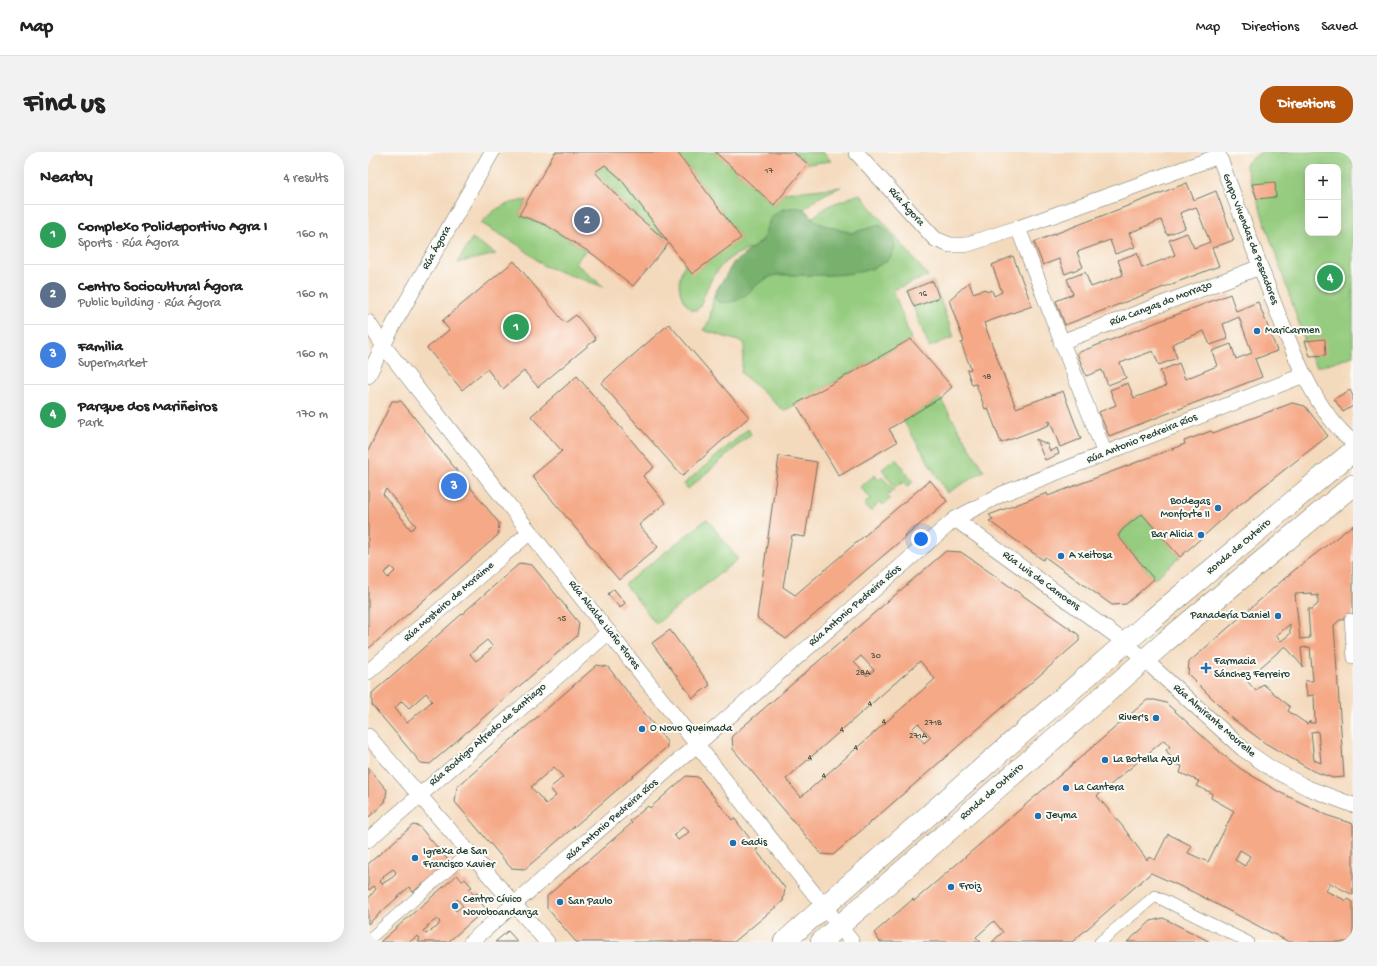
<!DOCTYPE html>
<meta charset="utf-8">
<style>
body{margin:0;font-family:"Gochi Hand",sans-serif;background:#f2f2f2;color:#222}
.controls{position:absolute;right:12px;top:12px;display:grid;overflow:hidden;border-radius:8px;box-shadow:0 4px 16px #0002}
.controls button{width:36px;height:36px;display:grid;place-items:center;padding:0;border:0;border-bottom:1px solid #e0e0e0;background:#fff;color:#222;font:20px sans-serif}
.you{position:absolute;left:553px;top:387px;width:14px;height:14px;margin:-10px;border:3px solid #fff;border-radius:50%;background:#1a73e8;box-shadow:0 0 0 6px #1a73e833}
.badge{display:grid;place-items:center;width:26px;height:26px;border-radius:50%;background:#b45309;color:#fff;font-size:13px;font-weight:700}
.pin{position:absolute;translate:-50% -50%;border:2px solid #fff;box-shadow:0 1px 4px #0006}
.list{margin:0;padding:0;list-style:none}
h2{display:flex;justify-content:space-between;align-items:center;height:52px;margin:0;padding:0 16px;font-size:17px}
h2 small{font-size:13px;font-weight:400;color:#767676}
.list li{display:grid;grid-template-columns:26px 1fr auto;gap:12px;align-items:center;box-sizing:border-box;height:60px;padding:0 16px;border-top:1px solid #e0e0e0}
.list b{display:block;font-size:15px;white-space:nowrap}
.list p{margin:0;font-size:13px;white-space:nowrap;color:#767676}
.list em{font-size:13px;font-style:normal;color:#767676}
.map{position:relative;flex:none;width:985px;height:790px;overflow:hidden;border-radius:16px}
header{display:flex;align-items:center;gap:24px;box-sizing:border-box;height:56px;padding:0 20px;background:#fff;border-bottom:1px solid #e0e0e0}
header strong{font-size:19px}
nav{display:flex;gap:22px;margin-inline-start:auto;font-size:14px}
.intro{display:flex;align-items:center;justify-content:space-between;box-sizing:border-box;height:96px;padding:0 24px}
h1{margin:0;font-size:28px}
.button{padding:10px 18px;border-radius:16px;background:#b45309;color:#fff;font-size:14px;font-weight:700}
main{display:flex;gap:24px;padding:0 24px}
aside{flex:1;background:#fff;border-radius:16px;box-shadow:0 4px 16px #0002}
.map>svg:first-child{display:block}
.green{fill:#95cc7f;stroke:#5a845a;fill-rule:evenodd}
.forest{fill:#78b06e;stroke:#4c7651}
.building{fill:#f5a987;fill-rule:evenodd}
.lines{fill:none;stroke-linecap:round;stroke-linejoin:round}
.pedestrian-casing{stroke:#6a7464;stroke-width:12}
.minor-casing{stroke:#6a7464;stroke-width:16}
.secondary-casing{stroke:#6a7464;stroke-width:22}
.pedestrian{stroke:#fff;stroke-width:11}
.minor{stroke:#fff;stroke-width:15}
.secondary{stroke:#fff;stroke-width:21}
.poi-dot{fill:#1f6fb2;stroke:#fdfcf7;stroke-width:1.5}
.labels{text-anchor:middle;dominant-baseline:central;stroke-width:4;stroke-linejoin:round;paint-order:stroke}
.number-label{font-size:9px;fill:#545849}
.street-label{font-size:11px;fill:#1f3d34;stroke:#fdfcf7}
.poi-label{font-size:11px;fill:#1f3d34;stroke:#fdfcf7;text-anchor:start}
</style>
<header>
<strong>Map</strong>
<nav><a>Map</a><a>Directions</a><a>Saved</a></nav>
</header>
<div class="intro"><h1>Find us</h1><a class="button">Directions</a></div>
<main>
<aside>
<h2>Nearby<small>4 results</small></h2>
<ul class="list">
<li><span class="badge" style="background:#2e9e5b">1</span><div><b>Complexo Polideportivo Agra I</b><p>Sports · Rúa Ágora</p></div><em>160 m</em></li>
<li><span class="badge" style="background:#5c6f8a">2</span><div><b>Centro Sociocultural Ágora</b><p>Public building · Rúa Ágora</p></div><em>160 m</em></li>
<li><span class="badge" style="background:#3f7fe0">3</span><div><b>Familia</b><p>Supermarket</p></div><em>160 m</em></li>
<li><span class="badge" style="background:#2e9e5b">4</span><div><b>Parque dos Mariñeiros</b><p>Park</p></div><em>170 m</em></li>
</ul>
</aside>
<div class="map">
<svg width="985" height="790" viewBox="0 0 985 790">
<rect width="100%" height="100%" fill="#fdfcf7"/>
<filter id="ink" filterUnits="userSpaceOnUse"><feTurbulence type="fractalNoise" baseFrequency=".025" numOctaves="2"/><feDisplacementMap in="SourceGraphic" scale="8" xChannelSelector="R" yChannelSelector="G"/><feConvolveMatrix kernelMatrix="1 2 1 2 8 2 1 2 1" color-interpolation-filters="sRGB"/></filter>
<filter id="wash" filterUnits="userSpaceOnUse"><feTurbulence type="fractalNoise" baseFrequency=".012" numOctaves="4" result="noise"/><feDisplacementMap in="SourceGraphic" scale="16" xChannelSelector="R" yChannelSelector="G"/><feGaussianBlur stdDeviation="0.9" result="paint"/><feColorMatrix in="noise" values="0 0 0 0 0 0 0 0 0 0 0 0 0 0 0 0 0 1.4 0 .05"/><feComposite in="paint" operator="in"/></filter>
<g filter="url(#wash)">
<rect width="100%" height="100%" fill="#f4dabd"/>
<path class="green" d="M309,0H347L406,53L416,41L473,35C459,41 447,46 436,57L427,55L403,65C400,72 398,85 392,91C385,97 379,98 371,101C349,111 339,133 332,155L329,158H324C309,146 308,128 317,112L373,86Z
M425,0H455L463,9L440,12Z
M893,0H985V204L949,215L942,204L877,12ZM940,15H970V81H940Z
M237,13L252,26L301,91L263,59L227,20Z
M492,42L560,124L525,138L543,187L416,259L373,221L377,191L335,178C345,167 342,157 346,144C347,139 352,132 356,127L462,53Z
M159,48L151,63L178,73L218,98L207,111L236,135L176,114L152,94L113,71C128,55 137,51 159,48Z
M104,86L128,102L89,111Z
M565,129L586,185L561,195L539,139Z
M572,246L616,319L579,341L535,268Z
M380,277L383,282L320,337L316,332Z
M528,307L545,330L539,335L535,330L527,336L514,317Z
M507,323L511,328L514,325L526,338L519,344L522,347L515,353L512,350L502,359L496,353L502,346L492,335Z
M774,362L812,405L786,427L750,384L755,377Z
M339,367L370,407L288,472L257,432Z"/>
<path class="forest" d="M427,55L436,57L450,71L483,81L512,73L523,83L527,94C526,98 524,103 522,106C497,129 441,122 409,123C380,129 383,154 350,150L346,144L365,111L394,89L403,65L413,58Z"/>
<g id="blocks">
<path class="building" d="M187,0H309L373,86L324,122L301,91L265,134L226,103L178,73L151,63ZM237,13L252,26L300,90L263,59L227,20Z
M347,0H425L440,12L406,53Z
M907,30L908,45L889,47L884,32Z
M819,31L826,48L848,39L866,88L844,96L851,114L697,173L688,149L705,142L699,127L717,120L723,135L755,123L750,108L769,101L774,116L807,103L801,88L819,81L826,96L842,90L828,55L812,61L817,76L799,83L793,68L761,81L767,95L747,102L742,88L709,100L715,115L697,122L691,107L675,113L666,90Z
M645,104L664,154L616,171L648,256L695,239L713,287L692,295L682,269L680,270L681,273L633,291L620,256L617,257L608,232L604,233L599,218L603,217L593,191L596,190L581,148L601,130L605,141L617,137L619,140L624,138L626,144L634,140L624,113Z
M146,109L197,171L208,163L228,187L170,235L156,219L135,237L119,217L94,238L59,196L81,178L74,169Z
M565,129L571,146L546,155L539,139Z
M862,142L868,159L890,150L900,175L909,199L887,207L894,225L741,284L731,260L748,253L742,238L760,231L766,246L798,234L792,219L811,211L817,227L849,214L844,199L863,192L868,207L884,201L871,165L855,172L860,187L842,193L836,179L804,192L809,206L791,213L785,199L752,211L758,226L740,233L734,218L718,224L709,201Z
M301,172L381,265L314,324L233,231Z
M543,187L584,235L572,246L521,277L529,290L471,324L428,252Z
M957,187L958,203L942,204L937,189Z
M209,224L286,315L275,324L297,351L271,373L290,395L251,428L164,324L194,299L163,264Z
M982,238L985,244V254L975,260L966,247Z
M24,249H33L131,371L130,383L0,497V299ZM18,337L48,374L43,378L15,342ZM23,415L27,419L20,426L16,421Z
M924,251L937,254L960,284L866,357L812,405L774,362L755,377L750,384L786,427L758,452L744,453L677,405L675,408L621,369L625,367L621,363L679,341L680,344L793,301L817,292L816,289L843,279L845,281Z
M668,287L679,292L682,299L689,296L691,302L677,308Z
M411,304L449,310L437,385L424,383L415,435L427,443L562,328L579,349L418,487L389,466Z
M985,373V467L972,468L966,473L976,625L965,626L945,619L897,591L865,567L820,522L821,510L924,420ZM944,441V444L950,443V452L944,457H940L942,486L932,487L927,442ZM922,472V482L913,489L908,484ZM917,494L935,515L933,496L942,495L945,529H937L939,544L946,543L947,571H942V569L939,572L920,559L922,555L895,532L888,539L878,528ZM950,579L953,611L946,608L943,580Z
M578,399L593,400L711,483V489L465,703L453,702L365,597L364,584ZM493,504L506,518L499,524L486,510ZM552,509L567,527L433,645L418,627ZM550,571L563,585L556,591L544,577Z
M152,411L164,413L211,471L209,484L62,612L53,611L4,553V541ZM119,488L125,495L108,509L102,502ZM58,541L64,549L39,571L27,556L34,549L41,556Z
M246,437L257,451L252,456L240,442Z
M302,478L342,533L325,546L284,491Z
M229,513L240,515L299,590V595L157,717L143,716L87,650L89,635ZM186,615L195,625L182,636L188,644L178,652L163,635Z
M779,548H787L798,551L853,601L873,617L911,640L961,664L985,672V743L962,731L958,739L979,749L980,747L985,750V790H921L825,740L783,721L704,790H624L635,780L626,769L608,785L613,790H512L506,781L545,747L546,749ZM796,588L802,595L798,598L803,605L801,610L814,614L812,621L831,629L828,634L844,641L843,646L866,659L840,710L820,701L824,694L800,682L787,708L781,705L779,708L755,675L729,644ZM872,698L882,704L877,714L867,708Z
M0,616L19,638L17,650L0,666Z
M318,624L330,625L364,668L366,666L390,697L388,698L417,736L415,749L366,790H208L179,756V744L264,671L262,669L280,654L282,656ZM316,674L321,680L310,688L306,683Z
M45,673L51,674L80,708L77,719L60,733L55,732L45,740L41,735L0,772V747L8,737L6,734L1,738L0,737V712ZM25,717L28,720L25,725L14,732L11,729L16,725L15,724Z
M89,723L94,729L97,727L104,735L101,737L106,743L109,741L116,748L113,751L118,757L80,790H50L52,787L50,784L41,790H12ZM89,747L95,754L88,759L83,754ZM69,767L72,770L69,775L58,782L55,779L60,775L59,774Z
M795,766L827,782L842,790H759L783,769Z
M140,779L150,790H127Z"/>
</g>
</g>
<g filter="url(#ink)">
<use href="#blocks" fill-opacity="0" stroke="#6a7464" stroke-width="1"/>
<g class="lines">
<g class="pedestrian-casing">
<path id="pedestrian" d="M982,467L985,506
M0,788L101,700
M732,790L787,744L880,790"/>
</g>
<g class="minor-casing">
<path id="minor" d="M488,0L567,87L582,93H597L650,76L851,4C869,51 886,99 904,146C922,192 945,258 985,290
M650,76L737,302
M0,170L15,193L484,790
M693,190L892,115
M0,224L27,170L124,0
M587,367L758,491L875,597L904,617L940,636L985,653
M0,520L162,380
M0,584L179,790
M0,688L241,480
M103,790L587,367L634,342L936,223"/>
</g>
<g class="secondary-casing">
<path id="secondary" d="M416,790L781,470L985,299
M453,790L798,489L985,333"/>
</g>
<use href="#pedestrian" class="pedestrian"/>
<use href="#minor" class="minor"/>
<use href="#secondary" class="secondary"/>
</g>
</g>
<g class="poi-dot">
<circle cx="889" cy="179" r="4"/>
<circle cx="850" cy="356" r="4"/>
<circle cx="833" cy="383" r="4"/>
<circle cx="693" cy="404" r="4"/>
<circle cx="910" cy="464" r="4"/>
<path d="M836 510h4v4h4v4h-4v4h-4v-4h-4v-4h4z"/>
<circle cx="788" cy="566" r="4"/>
<circle cx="274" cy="577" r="4"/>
<circle cx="737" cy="608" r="4"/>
<circle cx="698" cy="636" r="4"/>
<circle cx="670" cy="664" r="4"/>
<circle cx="365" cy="691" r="4"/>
<circle cx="47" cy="706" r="4"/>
<circle cx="583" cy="735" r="4"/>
<circle cx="192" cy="750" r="4"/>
<circle cx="87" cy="754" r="4"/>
</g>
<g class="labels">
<g class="number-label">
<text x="401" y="19">17</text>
<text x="555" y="142">16</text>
<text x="619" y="225">18</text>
<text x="194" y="467">15</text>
<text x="508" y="504">30</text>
<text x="495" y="521">28A</text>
<text x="502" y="552">4</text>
<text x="516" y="570">4</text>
<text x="565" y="571">271B</text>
<text x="474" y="578">4</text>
<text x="550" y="584">271A</text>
<text x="488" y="596">4</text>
<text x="442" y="606">4</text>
<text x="456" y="624">4</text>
</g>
<g class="street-label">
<text transform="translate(538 55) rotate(48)">Rúa Ágora</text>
<text transform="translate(882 87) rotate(69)">Grupo Vivendas de Pescadores</text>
<text transform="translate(69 96) rotate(-61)">Rúa Ágora</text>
<text transform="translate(793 152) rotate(-21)">Rúa Cangas do Morrazo</text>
<text transform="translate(774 287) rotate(-22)">Rúa Antonio Pedreira Ríos</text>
<text transform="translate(871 395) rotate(-40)">Ronda de Outeiro</text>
<text transform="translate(673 429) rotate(36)">Rúa Luis de Camoens</text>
<text transform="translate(81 450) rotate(-41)">Rúa Mosteiro de Moraime</text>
<text transform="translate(487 454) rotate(-41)">Rúa Antonio Pedreira Ríos</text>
<text transform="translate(236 473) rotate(52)">Rúa Alcalde Liaño Flores</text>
<text transform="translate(846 569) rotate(41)">Rúa Almirante Mourelle</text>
<text transform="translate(120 583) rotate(-41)">Rúa Rodrigo Alfredo de Santiago</text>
<text transform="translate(624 640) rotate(-41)">Ronda de Outeiro</text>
<text transform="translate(244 668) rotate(-41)">Rúa Antonio Pedreira Ríos</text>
</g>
<g class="poi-label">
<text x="897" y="179">MariCarmen</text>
<text x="842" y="350" text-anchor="end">Bodegas<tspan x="842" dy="13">Monforte II</tspan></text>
<text x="825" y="383" text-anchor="end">Bar Alicia</text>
<text x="701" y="404">A Xeitosa</text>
<text x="902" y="464" text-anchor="end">Panadería Daniel</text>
<text x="846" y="510">Farmacia<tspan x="846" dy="13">Sánchez Ferreiro</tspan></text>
<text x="780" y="566" text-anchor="end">River's</text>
<text x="282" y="577">O Novo Queimada</text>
<text x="745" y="608">La Botella Azul</text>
<text x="706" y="636">La Cantera</text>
<text x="678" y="664">Jeyma</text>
<text x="373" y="691">Gadis</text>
<text x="55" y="700">Igrexa de San<tspan x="55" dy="13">Francisco Xavier</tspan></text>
<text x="591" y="735">Froiz</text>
<text x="95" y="748">Centro Cívico<tspan x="95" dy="13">Novoboandanza</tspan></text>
<text x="200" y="750">San Paulo</text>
</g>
</g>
</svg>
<div class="controls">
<button>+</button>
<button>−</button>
</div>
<div class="you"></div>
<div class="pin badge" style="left:148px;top:175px;background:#2e9e5b">1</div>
<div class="pin badge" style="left:219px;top:68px;background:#5c6f8a">2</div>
<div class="pin badge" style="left:86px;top:334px;background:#3f7fe0">3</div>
<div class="pin badge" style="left:962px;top:126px;background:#2e9e5b">4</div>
</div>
</main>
